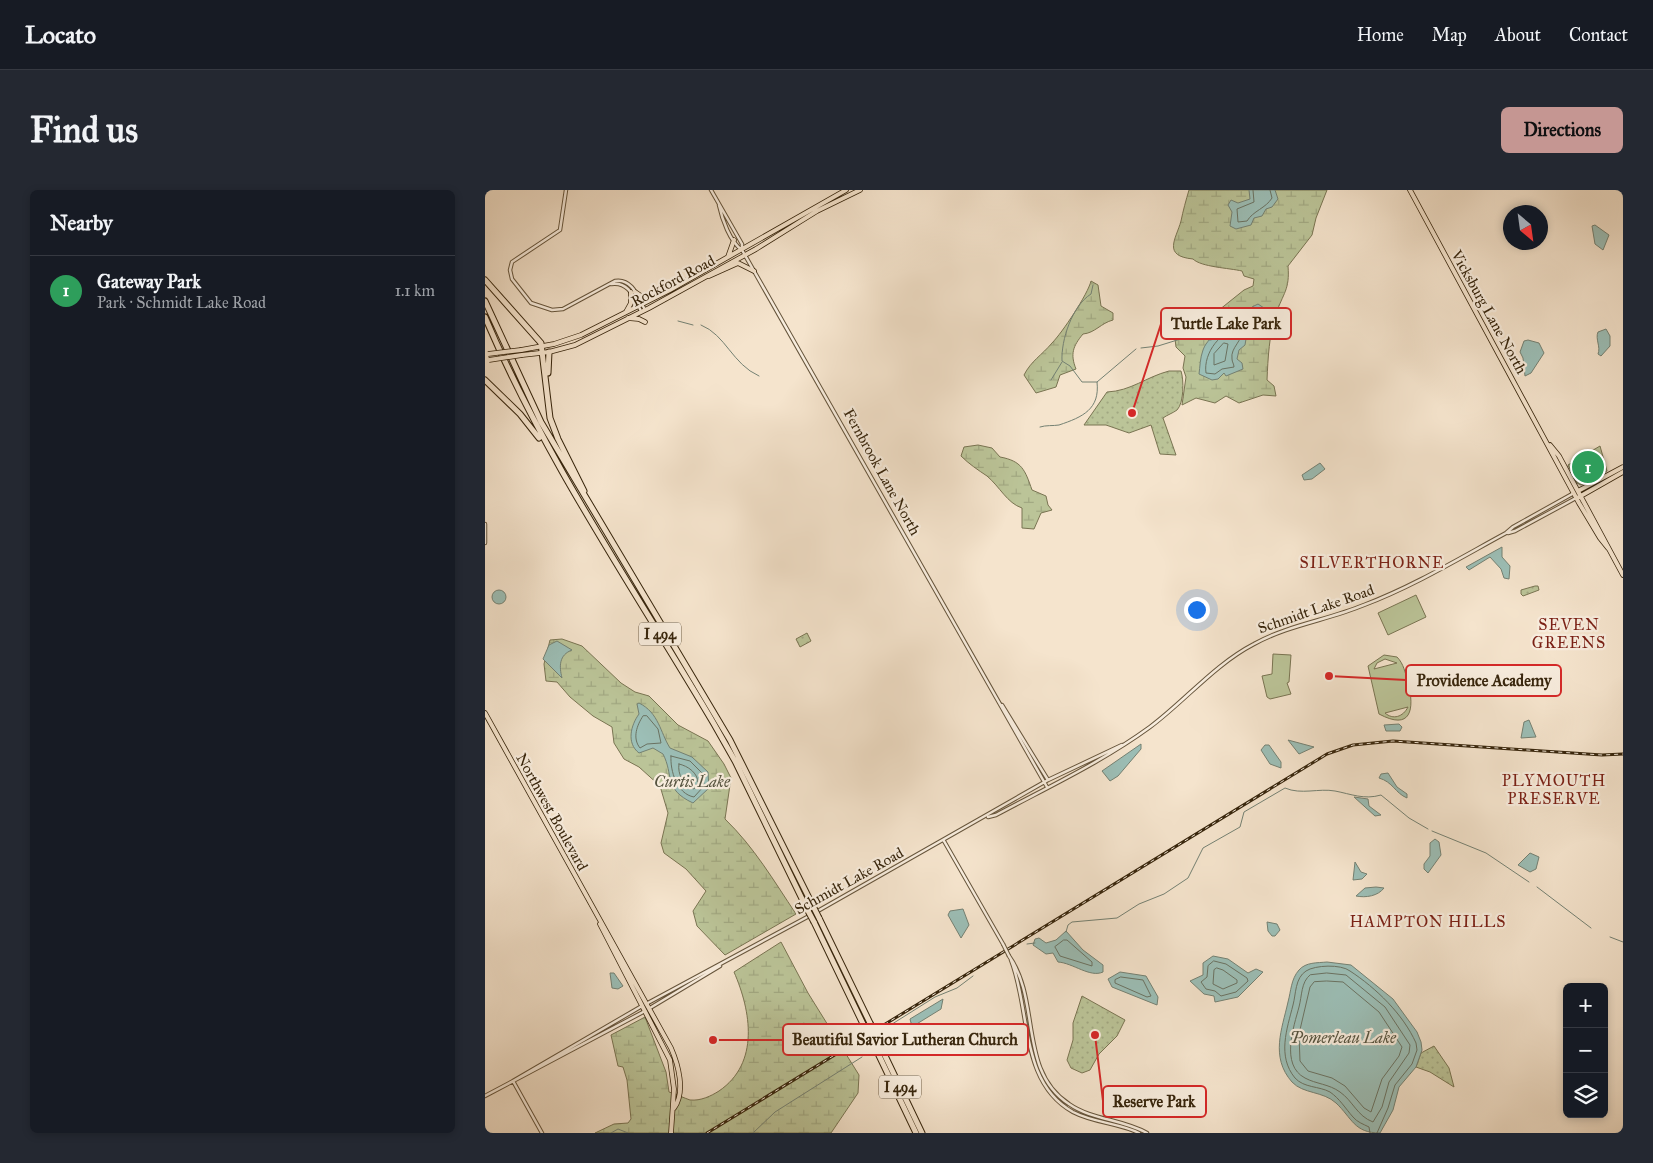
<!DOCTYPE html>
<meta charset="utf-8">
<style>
body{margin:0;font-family:"IM FELL Great Primer",serif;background:#242831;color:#f1f3f6}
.controls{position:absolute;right:15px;bottom:15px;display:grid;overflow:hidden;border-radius:8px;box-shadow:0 2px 8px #0003}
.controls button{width:45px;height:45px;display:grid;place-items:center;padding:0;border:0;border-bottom:1px solid #363941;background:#171b24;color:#f1f3f6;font:25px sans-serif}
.compass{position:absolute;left:1018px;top:15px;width:45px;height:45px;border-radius:50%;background:#171b24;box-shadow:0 2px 8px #0003;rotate:151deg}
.you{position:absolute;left:711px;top:419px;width:18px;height:18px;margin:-12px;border:4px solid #fff;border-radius:50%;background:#1a73e8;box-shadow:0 0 0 8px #1a73e833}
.badge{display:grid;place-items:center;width:32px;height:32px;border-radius:50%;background:#c59692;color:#fff;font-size:16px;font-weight:700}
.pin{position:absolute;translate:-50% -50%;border:2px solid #fff;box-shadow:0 1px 5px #0006}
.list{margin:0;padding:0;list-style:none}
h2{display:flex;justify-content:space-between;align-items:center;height:65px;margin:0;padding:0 20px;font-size:21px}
h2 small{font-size:16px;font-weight:400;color:#9ea1a6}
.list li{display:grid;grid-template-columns:32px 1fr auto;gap:15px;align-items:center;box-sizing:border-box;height:70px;padding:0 20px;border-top:1px solid #363941}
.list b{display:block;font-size:19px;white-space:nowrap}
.list p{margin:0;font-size:16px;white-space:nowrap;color:#9ea1a6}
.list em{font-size:16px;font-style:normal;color:#9ea1a6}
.icon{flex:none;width:28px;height:28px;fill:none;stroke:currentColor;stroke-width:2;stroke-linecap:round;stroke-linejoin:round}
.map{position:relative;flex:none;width:1138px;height:943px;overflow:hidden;border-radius:8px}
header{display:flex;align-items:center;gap:30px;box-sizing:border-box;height:70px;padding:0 25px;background:#171b24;border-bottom:1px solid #363941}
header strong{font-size:24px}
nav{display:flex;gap:28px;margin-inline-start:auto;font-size:18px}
.intro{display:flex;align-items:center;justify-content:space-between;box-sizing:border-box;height:120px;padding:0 30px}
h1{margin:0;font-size:35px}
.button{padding:12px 22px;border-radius:8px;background:#c59692;color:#111;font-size:18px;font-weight:700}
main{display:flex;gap:30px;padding:0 30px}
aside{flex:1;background:#171b24;border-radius:8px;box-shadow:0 2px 8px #0003}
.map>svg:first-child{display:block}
.green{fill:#bbc498;stroke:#797452;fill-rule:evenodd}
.wetland{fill:url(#wetland-marsh);stroke:#797452}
.park{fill:url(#park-dots);stroke:#797452}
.water{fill:#9cbfb7;stroke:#748173}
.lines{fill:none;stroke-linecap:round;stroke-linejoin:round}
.shore{stroke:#6a7262;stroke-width:1}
.stream{stroke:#748173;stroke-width:1}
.minor-casing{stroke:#66553c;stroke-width:4.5}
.major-casing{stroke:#37250c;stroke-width:5.5}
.highway-casing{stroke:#37250c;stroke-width:7}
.minor{stroke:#f8edde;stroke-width:2.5}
.major{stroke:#f5e4cd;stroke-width:4}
.highway{stroke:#f5e4cd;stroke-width:5}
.rail-casing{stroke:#37250c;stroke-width:3}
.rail{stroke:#f8edde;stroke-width:1;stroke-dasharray:4;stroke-linecap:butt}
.minor-bridge-casing{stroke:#66553c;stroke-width:4.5;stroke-linecap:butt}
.major-bridge-casing{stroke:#37250c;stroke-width:5.5;stroke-linecap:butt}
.highway-bridge-casing{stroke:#37250c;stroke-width:7;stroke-linecap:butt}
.minor-bridge{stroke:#f8edde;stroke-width:2.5}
.major-bridge{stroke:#f5e4cd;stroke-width:4}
.highway-bridge{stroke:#f5e4cd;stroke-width:5}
.labels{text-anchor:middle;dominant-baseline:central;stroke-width:4.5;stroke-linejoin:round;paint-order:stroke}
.shield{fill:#f8edde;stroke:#71614b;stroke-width:1}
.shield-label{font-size:14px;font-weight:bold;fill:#37250c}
.street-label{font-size:15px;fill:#37250c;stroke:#f8edde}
.neighbourhood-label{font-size:16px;letter-spacing:1px;fill:#7a1f14;stroke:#f8edde}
.water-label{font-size:16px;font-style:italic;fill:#55533f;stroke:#f8edde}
.leader{fill:none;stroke:#d62828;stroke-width:2}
.callout-dot{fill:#d62828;stroke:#f8edde;stroke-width:2}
.callout{fill:#f8edde;stroke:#d62828;stroke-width:2}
.callout-label{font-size:16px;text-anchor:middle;font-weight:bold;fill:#37250c}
</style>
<header>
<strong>Locato</strong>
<nav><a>Home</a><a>Map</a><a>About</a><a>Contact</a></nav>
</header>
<div class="intro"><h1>Find us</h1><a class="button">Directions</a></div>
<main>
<aside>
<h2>Nearby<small></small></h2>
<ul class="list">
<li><span class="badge" style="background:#2e9e5b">1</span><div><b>Gateway Park</b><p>Park · Schmidt Lake Road</p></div><em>1.1 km</em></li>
</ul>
</aside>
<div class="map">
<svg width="1138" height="943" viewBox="0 0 1138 943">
<defs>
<pattern id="wetland-marsh" width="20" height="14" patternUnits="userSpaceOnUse" patternTransform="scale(1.25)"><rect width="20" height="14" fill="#bbc498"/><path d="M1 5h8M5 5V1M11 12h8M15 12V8" fill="none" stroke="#a1a882"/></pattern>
<pattern id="park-dots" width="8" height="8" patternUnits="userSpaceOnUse" patternTransform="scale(1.25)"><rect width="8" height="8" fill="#bbc498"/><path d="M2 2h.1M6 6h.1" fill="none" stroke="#a1a882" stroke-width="1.8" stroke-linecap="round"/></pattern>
</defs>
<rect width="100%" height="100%" fill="#f5e4cd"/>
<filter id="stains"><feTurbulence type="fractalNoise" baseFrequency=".004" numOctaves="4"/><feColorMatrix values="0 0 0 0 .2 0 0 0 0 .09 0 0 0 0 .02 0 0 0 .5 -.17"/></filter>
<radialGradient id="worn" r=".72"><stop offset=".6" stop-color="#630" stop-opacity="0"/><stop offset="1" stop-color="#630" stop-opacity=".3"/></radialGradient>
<path class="green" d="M931,405L941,427L903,445L893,423Z
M788,464L806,465L804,492L802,493L806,504L785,509L782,507L777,486L787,484Z
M899,465L912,467C919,474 920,483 923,492C930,520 926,541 894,524L883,476ZM900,469L912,473L889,479L892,473ZM923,517C918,527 908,530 900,523Z"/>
<path class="wetland" d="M704,0H842L831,28L827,45L803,76C805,100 798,103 791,124C784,145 783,168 782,190L789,196L791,206L778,205L754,213L741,206L730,213L711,208L697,215L701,187L698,178L700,166L691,157L690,149L734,120L759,100L768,96L769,89L759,86L757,81C744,78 716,77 708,69C677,66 691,49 696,31C698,21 701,10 704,0Z
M606,91L613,95L616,116L628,123V130C616,133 610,143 598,144C588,156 585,164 591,179L575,185L571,197L551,203L539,185C546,171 557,165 567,153C577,143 603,104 606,91Z
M493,255L507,258L515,267C537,271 540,280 547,300L561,306L563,315L567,320L556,323L549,339L537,338V318C522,313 515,297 502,286C493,280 484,274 476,266L479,257Z
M77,449L97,456L136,493L150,502L164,506L193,535L223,551L239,574L246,588L240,629C269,657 289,691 311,724L240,765L212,736L208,721L221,701L201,679L179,663L176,653L183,623L175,596L154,577L139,569L129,553L127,537L108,526L85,507L72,492L61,491L59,474L65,450Z
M296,752L323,803L374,885L373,903L346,943H110L129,934L143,933L146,929L142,890L138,877L133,876L126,845L160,827L181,882L184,902C191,904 199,908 205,910C216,911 226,906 234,901C275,873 266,821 249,782Z"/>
<path class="park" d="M684,181H696C699,190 699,213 692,220C688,223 682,225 678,228L691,265L675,264L666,235L644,243L621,235H599L622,202C646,201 661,187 684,181Z
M1115,256L1122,281L1096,295L1092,293L1083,275Z
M1050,396H1053L1054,400L1038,406L1036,404V400Z
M322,443L326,451L315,457L311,449Z
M597,806L640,830L632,846L614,864L605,880L597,883L586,878L582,870L588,850V833Z
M949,856L964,878L969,897L945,882L931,877L936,863Z"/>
<path class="water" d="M764,0H790L793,9L787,17L781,19L777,26L769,28L766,35L751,39L745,36L747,22L743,15L746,10L753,13L765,9Z
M1110,35L1124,45L1118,60L1110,54L1107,36Z
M773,114L782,120L783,130L779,140L773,142L768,139L762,143L760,155L754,160L752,169L757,173L758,179L741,186L739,183L733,189L727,190L714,184C715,177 715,168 718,160C724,143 748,134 763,130L767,117Z
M1121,139L1125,146V156L1116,166L1113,164C1116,157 1110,149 1113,142Z
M1043,150L1054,153L1059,163L1046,183L1040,186L1038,168L1035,162L1039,151Z
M835,273L840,279L827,289L819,290L817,285Z
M1017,357V367L1025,376L1024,389L1019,388L1016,379L1005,367L984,380L981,377Z
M7 407a7 7 0 1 1 14 0a7 7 0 1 1-14 0Z
M72,451L87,460C74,465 74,476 77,488L58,469L64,455Z
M154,513C174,523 175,542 185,558L207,567L223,582L224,598L208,613C178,599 189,585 178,564L168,558L154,563C141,553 146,535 154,524L152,514Z
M1044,530L1051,547L1036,548L1039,532Z
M914,534L917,537L915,541H901L899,535Z
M803,550L829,557L814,564Z
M656,554V559L633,586L625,591L617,581Z
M780,555H784L796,572V578L785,574L776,560Z
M903,583L912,597L922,604V608C910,603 908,592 894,588L896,584Z
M869,607L883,609L884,616L896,625L890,626Z
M950,649L954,652L956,665L943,683L939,679V674L945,666V653Z
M1045,663L1054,667L1051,679L1045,682L1033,675Z
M870,672L876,682L882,684L877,689L868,690Z
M891,697L899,698C893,706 881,708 871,706L880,698Z
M478,719L484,735L476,748L463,725L465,721Z
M782,732L792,734L795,740L790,746H787L783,741Z
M581,741L598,760L618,775V782C605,788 588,773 573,772L568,763L561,764L548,755L550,749L554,748L561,753L571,750Z
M728,766L743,769L763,783L771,779L778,782L753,807L730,812L729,806L719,804L705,791L718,785V773Z
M842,772L866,775L908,809L932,842L936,852L937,860L931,877L914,897L908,920L895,943C869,943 867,928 851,913C838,901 818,904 807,892C785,867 797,839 803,812C806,801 806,789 814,780C821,772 832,773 842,772Z
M635,782L661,786L673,807L672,815L627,797L623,789Z
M125,783H129L138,796L133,799L127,798Z
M458,809L456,819L430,835L426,833L425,829Z"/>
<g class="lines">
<path class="shore" d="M768,0L769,12L752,19L753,32L762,31C768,21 781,18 787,8L785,0
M757,138C759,151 745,157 747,169C747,172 749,174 749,177L737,179L730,184L721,183C718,163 736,139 757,138Z
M739,153L743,154L740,171L729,175V164Z
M162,526L173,539L176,553L162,554L155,558C147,548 152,535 158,526Z
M186,566L205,571L218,584L219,596L209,607C192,604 185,581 186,566Z
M194,574C203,576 213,583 213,593L209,599C199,596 192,584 194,574Z
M579,750H582L607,772V776L575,766L570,757Z
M729,771L741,774L762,788L763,791L751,802L736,806L730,801L721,799L716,792L722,787L723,776Z
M732,778L738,780L752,790V793L738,799L728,794L729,780Z
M842,783L861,785L900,817L925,855L924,863L904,892L897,917L888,932C872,926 868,911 855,902C844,894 831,894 820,888C795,875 809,836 814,817C817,806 816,792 825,785Z
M636,787L658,790L666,806L662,807L630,793V790Z
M842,791L858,792L894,822L917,857L914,866L897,889L886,922L879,918L860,896L847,888L823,881L815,871L814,844L825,797L829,792Z
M885,943L884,937C878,934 872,932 868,927C860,918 855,909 845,902C834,896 819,898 810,888C792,866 802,839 808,815C811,804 810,788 821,781C830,775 856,774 865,781C891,798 918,824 931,853L932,860L927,874L910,895L903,918L892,943"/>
<path class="stream" d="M608,95L606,104C587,116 576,150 577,171L585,176L597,192H612
M193,131L208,135
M216,135C241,145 247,174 274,186
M656,158L673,156L702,147L726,150
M566,190L577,172
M555,237C561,235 568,236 574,235C598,227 615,219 612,192L651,159
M947,641L1001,663L1044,692
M1052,697L1106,738
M581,742L583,735L587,732L632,728L654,714L679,704L703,688L718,658L755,637L759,622L800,598C816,605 834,598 850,601C866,604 879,610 896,605L924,628L943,639
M1125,747L1138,752
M542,754L550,753
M403,839L404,836L450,807L472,798L488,786
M126,943L133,939L143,943
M268,943L290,922L377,867"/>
<g class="minor-casing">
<path id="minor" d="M81,0L75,40L27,72L25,80L27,89L46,113L67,120L78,119L130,91C147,88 153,107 160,120
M226,0L257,54V60L269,81L562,597
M234,15C237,29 245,52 257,60
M126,94C144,91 149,108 156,121
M0,334V353
M1023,343L1030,341L1091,308
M517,515L563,590
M503,627L511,625C563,597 617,572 665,537C701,510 729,475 769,454C803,435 843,430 879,415C929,396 975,368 1021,343L1028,337L1089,303
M459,651L518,754
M331,722L563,590L637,555
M524,766C556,811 533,881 584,914C607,930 637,929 662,943
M526,770C546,820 534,892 588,922C609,933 634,933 654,943
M161,814L326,725
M165,818L235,776
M28,891L157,816
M28,891L57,943
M0,906L160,821"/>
</g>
<g class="major-casing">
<path id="major" d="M925,0L1094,313L1115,348L1123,358
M243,67L249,50
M224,86L253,73L269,81
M150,102L159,108H169
M141,122L146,113V102
M143,128L154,129L160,132
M36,160L69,154L96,145L185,100L361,0
M37,165L64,162L90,155L164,118L271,59L332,21L375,0
M1065,255L1074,266L1138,385
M1093,301L1138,277
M1094,307L1138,282
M0,523L186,858C193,874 201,902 189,918
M115,734L185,870L189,899L186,943"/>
</g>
<g class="highway-casing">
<path id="highway" d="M0,90L56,153L65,228L73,249L99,301
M0,111L56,232L245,550L328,716
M0,127C61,271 150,400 229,534L250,571L322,719
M63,183L64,162
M0,190L35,224L54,248
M334,728L385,833
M329,732L379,836
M393,851L437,943
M388,853L431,943"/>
</g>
<use href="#minor" class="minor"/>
<use href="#major" class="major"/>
<use href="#highway" class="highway"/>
<g class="rail-casing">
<path id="rail" d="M222,943L842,564L868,555L908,551L1117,565L1138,564"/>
</g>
<use href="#rail" class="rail"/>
<g class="minor-bridge-casing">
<path id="minor-bridge" d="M518,754L524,766"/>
</g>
<g class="major-bridge-casing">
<path id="major-bridge" d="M3,164L36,160
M4,170L37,165"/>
</g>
<g class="highway-bridge-casing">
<path id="highway-bridge" d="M328,716L334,728
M322,719L329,732
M385,833L393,851
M379,836L388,853"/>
</g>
<use href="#minor-bridge" class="minor-bridge"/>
<use href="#major-bridge" class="major-bridge"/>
<use href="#highway-bridge" class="highway-bridge"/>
</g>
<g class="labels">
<g class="shield">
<rect x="154" y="432.5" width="42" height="23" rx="4"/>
<rect x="394" y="885.5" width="42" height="23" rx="4"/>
</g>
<g class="shield-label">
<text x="175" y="444">I 494</text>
<text x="415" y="897">I 494</text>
</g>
<g class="street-label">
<text transform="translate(188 91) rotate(-28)">Rockford Road</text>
<text transform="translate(1004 122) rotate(61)">Vicksburg Lane North</text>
<text transform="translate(397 282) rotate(61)">Fernbrook Lane North</text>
<text transform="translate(831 419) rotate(-19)">Schmidt Lake Road</text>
<text transform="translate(67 622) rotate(61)">Northwest Boulevard</text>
<text transform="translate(364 691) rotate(-29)">Schmidt Lake Road</text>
</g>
<g class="neighbourhood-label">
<text x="887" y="372">SILVERTHORNE</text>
<text x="1084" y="434">SEVEN<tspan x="1084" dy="18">GREENS</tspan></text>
<text x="1069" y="590">PLYMOUTH<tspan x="1069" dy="18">PRESERVE</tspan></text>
<text x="943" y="731">HAMPTON HILLS</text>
</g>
<g class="water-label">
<text x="207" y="591">Curtis Lake</text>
<text x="858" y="847">Pomerleau Lake</text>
</g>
</g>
<path class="leader" d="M647 223L676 134M844 486L921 490M228 850L298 850M610 845L618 911"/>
<g class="callout-dot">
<circle cx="647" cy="223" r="5"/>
<circle cx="844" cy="486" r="5"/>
<circle cx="228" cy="850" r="5"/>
<circle cx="610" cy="845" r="5"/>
</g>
<g class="callout">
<rect x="676" y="118" width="130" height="31" rx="5"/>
<rect x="921" y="475" width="155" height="31" rx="5"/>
<rect x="298" y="834" width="245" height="31" rx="5"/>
<rect x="618" y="896" width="103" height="31" rx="5"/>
</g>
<g class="callout-label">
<text x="741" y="139">Turtle Lake Park</text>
<text x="999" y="496">Providence Academy</text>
<text x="420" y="855">Beautiful Savior Lutheran Church</text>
<text x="669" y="917">Reserve Park</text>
</g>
<rect width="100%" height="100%" filter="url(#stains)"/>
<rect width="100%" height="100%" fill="url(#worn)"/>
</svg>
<div class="controls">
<button>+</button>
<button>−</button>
<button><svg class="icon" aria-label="layers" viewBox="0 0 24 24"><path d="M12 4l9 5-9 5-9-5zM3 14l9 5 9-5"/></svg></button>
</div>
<svg class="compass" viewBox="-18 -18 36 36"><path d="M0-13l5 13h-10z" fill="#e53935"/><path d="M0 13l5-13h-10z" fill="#9ea1a6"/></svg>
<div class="you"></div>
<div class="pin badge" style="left:1103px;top:277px;background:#2e9e5b">1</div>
</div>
</main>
